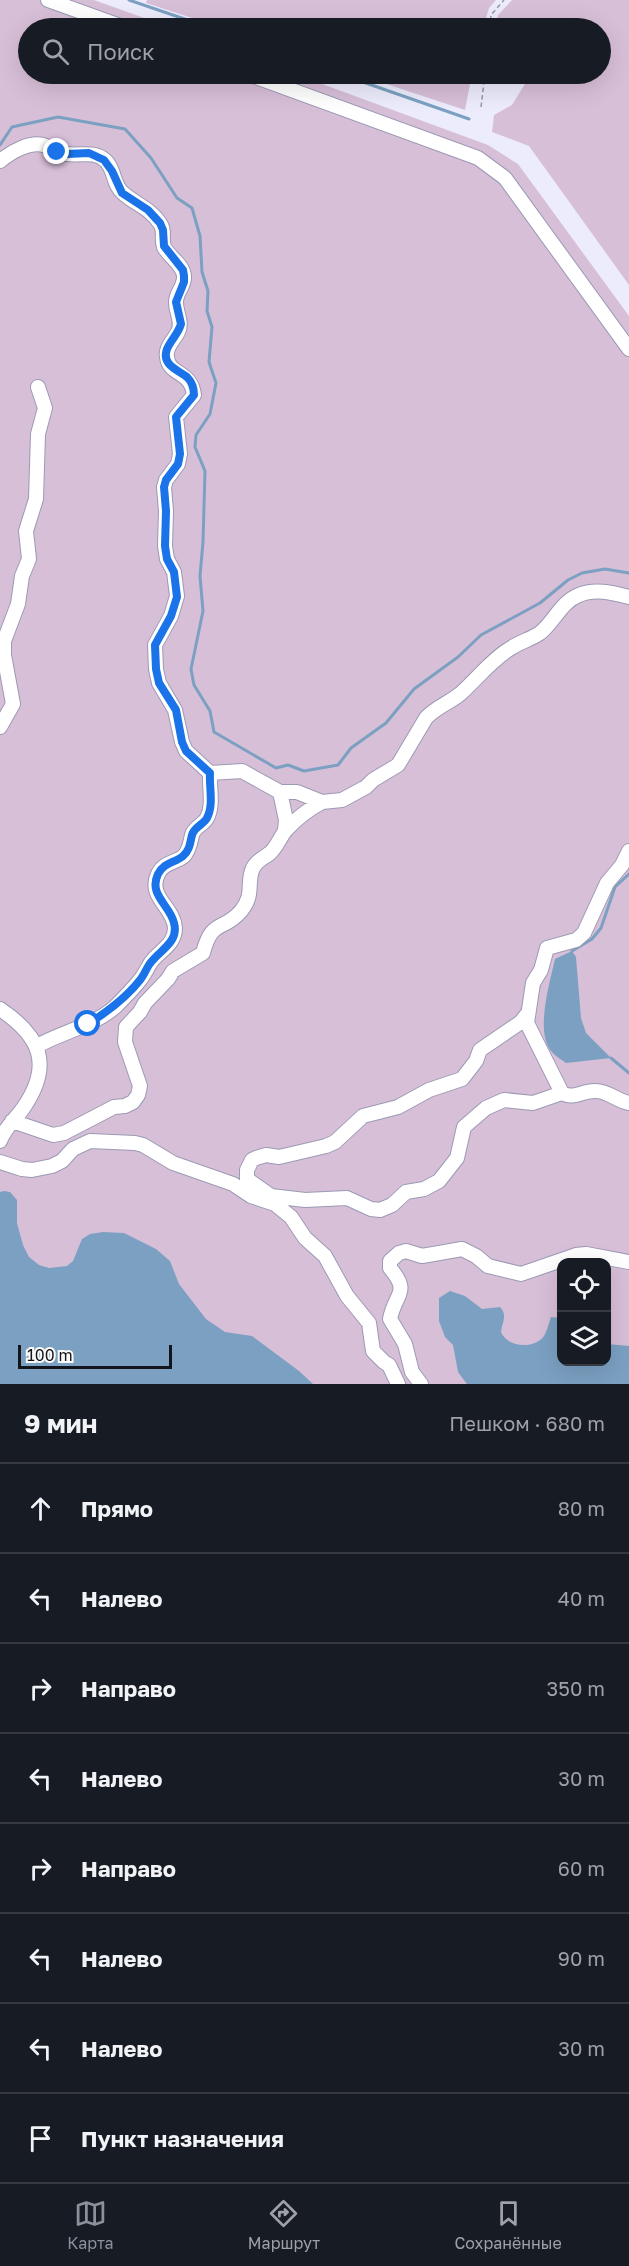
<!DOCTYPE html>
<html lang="ru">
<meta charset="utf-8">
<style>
body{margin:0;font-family:"Golos Text",sans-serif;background:#20242c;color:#f1f3f6}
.controls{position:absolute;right:18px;bottom:18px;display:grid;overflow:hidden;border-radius:12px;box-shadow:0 6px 24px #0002}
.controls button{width:54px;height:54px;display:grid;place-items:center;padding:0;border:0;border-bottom:2px solid #363941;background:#171b24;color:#f1f3f6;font:30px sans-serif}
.scale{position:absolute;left:18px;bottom:15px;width:154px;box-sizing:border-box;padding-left:6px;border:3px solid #14141d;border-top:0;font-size:16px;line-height:21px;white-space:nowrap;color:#14141d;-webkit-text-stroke:4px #fbfbfb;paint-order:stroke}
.stop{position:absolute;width:18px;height:18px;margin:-14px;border:4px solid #1a73e8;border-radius:50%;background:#fff}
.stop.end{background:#1a73e8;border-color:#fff;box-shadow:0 2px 6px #0008}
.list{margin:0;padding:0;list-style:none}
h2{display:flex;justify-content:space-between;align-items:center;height:78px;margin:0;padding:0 24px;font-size:26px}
h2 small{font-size:20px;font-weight:400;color:#9ea1a6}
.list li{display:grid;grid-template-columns:39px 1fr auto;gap:18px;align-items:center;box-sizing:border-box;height:90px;padding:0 24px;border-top:2px solid #363941}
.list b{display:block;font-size:22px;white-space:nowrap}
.list em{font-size:20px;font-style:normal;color:#9ea1a6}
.icon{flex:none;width:33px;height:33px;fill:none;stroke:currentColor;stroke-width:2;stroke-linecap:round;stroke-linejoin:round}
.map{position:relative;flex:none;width:629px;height:1384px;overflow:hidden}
.search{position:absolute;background:#171b24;box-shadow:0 6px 24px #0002;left:18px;right:18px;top:18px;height:66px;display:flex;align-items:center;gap:15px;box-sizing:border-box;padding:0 21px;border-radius:33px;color:#9ea1a6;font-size:22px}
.sheet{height:798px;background:#171b24}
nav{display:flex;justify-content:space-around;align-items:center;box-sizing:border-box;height:84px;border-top:2px solid #363941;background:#171b24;font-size:16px;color:#9ea1a6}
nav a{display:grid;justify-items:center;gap:3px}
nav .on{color:#8c9099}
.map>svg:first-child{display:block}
.green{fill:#d8bfd8;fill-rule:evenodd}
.water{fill:#7ba0c2}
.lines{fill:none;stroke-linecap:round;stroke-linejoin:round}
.stream{stroke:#7ba0c2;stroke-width:3}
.minor-casing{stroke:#9b9ab4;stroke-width:16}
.path{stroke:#9898a6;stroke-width:1.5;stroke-dasharray:4.5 3;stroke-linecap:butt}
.minor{stroke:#fff;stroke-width:14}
.route{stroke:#1a73e8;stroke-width:8}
</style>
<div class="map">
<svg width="629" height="1384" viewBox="0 0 629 1384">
<rect width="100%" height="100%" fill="#ececfd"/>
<path class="green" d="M0,0H94L172,28H28V74H295L488,145L518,164L629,316V1384H0ZM562,1262H606V1362H562Z
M147,0H496L489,8L483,28H223L146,3Z
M512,0H629V285L529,146L492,132L494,115L512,105L531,74H600V28H495L498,15Z
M356,74H472L465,110Z"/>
<path class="water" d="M572,951L576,957L581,1018L586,1033L611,1058L566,1063C561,1059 555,1056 551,1051C535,1031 550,982 555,959Z
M4,1191L10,1192L17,1200V1223L23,1245L29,1257L39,1265L49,1268L67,1266L73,1261L82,1239L90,1234L103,1232L124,1233L156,1249L170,1261L179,1284L206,1319L225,1332L252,1336L299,1371L313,1384H0V1192Z
M450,1291L465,1296L482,1309L500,1307C508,1315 502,1323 501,1332C507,1347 534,1350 544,1336C547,1331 549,1323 551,1317L561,1318L562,1362H606L607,1344L629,1346V1384H467L458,1372L453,1345L445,1337L439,1321V1298Z"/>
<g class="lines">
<path class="stream" d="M129,0L211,28
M340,74L469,119
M0,145L12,127L58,117L125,129L151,158L177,198L192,208L200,236L202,272L208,291L207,311L212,327L209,362L216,383L210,414L196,435L195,447L205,471L203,542L200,576L203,611L191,669L194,685L210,711L214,732L276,768L288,765L304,771L338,765L351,748L386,723L414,689L458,657L481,635L540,603L568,580L582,573L605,569L629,573
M572,951L592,939L601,928L615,887L629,874
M611,1058L629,1073"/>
<g class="minor-casing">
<path id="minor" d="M48,0L126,28
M248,74L478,158L505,178L629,349
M0,161C11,152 31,140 46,146C53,149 59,154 67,154C81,156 94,150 106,161C115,170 113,185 123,193C135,204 152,209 161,225C165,232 161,239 164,247C169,257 183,264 184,276C185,286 176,292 176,302C176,314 183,321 178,332C174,340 165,347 167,357C169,376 191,370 194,395L176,417L180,454L178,464L166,480L164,487L166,511L165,546L167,559L174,572L177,596L171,616L155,645L156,669L159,683L175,710L182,742L186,751L210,773L242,771L280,792H297L322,802L342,800L366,787L373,780L398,765L426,718C436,707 449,703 460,694C477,679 492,659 511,648C520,642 531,639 540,633C554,622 561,602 579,595C595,588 613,593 629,597
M0,727L13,704L4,655V641L18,604L22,576L29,559L26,531L36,499L38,434L45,408L38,387
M280,792L286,820L285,830
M0,1009C40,1036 53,1064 24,1107C16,1119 5,1127 0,1141
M528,1013L521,1022L480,1050L476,1061L462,1079L429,1090L398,1107L363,1116L335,1142L326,1146L279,1157L266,1155L256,1158L252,1160L247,1170V1179L271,1196L305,1200L347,1198L371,1209L380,1210L392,1205L406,1192L424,1189L439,1181L457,1158L464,1127L486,1108L504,1100L533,1103L562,1093C574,1100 583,1090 596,1091C608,1091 617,1101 629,1103
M37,1046C62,1032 93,1026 115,1007C123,999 133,989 140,980C145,974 148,966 152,961C161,950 175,944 175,928C174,907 147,897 158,874C164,862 175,863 184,856C190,849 190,843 192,835C194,827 203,825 207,818C214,805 209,787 210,773
M562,1093L527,1023L533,983L541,970L547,948L576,940L584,933L607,883L622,865L629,851
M12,1121L53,1135L64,1133L114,1107L125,1106L133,1102L138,1095L140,1086L125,1042L126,1027L140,1012L145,1003L168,979L173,971L203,953C212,918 223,932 241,911C255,894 246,883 253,868C257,860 264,858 270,853C277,847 280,837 286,830C296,819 309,809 322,802
M0,1162L22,1169L32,1170L52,1166L62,1161L73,1149L90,1141L135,1143L143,1145L173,1163L233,1184L251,1196L275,1204L291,1217L305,1238L325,1256L347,1296L369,1323L373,1351L384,1362L389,1365L398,1384
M421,1384L412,1372L405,1344L390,1319C395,1293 411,1293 390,1268V1261L399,1253L406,1251L422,1256L462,1249L476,1256L488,1266L521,1274L576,1255L586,1254L629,1262"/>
</g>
<path class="path" d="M490,28L491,15L504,0
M481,107L485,74"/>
<use href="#minor" class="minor"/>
</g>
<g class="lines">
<path class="route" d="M57,152L67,154L89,153L104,160L112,171L122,193L148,210L160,223L163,230L164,246L183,270L184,276V282L176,302L181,324C178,334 171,340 167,349C161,365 178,370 187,377C192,382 194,388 194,395L176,417L180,454L178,464L166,480L164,487L166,511L165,546L167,559L174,572L177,597L171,616L155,645L156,669L159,683L176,710L182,742L186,751L210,773C209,787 214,805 207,818C203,825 194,827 192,835C190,843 190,850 183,856C175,863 164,862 158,874C148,895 170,905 174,923C179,941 162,949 152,961C147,966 145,974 140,980C126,998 107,1012 88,1024"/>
</g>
</svg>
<div class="controls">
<button><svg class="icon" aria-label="locate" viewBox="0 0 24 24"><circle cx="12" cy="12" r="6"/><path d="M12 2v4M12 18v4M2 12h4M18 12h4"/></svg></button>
<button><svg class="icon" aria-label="layers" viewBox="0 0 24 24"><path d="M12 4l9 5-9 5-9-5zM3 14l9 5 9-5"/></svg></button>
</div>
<div class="scale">100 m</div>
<div class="stop" style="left:88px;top:1024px"></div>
<div class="stop end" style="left:57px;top:152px"></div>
<div class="search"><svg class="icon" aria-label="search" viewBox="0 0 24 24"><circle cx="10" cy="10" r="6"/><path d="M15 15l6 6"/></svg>Поиск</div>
</div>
<section class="sheet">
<h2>9 мин<small>Пешком · 680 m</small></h2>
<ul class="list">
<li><svg class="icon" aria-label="ahead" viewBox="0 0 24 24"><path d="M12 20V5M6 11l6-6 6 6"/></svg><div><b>Прямо</b></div><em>80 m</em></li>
<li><svg class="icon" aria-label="left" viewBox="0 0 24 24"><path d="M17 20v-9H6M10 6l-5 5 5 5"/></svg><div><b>Налево</b></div><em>40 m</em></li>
<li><svg class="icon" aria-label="right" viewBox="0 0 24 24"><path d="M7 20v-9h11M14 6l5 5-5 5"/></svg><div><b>Направо</b></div><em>350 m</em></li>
<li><svg class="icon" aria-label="left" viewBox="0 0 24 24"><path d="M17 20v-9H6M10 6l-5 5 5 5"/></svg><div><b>Налево</b></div><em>30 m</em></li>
<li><svg class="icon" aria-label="right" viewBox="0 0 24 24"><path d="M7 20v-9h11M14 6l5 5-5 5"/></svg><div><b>Направо</b></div><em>60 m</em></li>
<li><svg class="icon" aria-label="left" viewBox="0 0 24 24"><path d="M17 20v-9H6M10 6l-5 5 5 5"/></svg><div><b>Налево</b></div><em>90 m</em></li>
<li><svg class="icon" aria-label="left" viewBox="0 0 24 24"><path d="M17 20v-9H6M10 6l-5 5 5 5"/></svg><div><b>Налево</b></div><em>30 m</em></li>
<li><svg class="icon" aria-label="arrive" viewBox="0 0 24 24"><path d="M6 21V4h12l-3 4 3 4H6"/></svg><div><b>Пункт назначения</b></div></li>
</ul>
</section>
<nav>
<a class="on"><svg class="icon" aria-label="map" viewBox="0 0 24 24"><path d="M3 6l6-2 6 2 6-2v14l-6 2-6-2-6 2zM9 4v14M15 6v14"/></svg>Карта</a>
<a><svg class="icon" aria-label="directions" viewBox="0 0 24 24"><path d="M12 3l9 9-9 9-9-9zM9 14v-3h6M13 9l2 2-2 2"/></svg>Маршрут</a>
<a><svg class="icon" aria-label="saved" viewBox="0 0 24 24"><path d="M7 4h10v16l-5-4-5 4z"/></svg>Сохранённые</a>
</nav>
